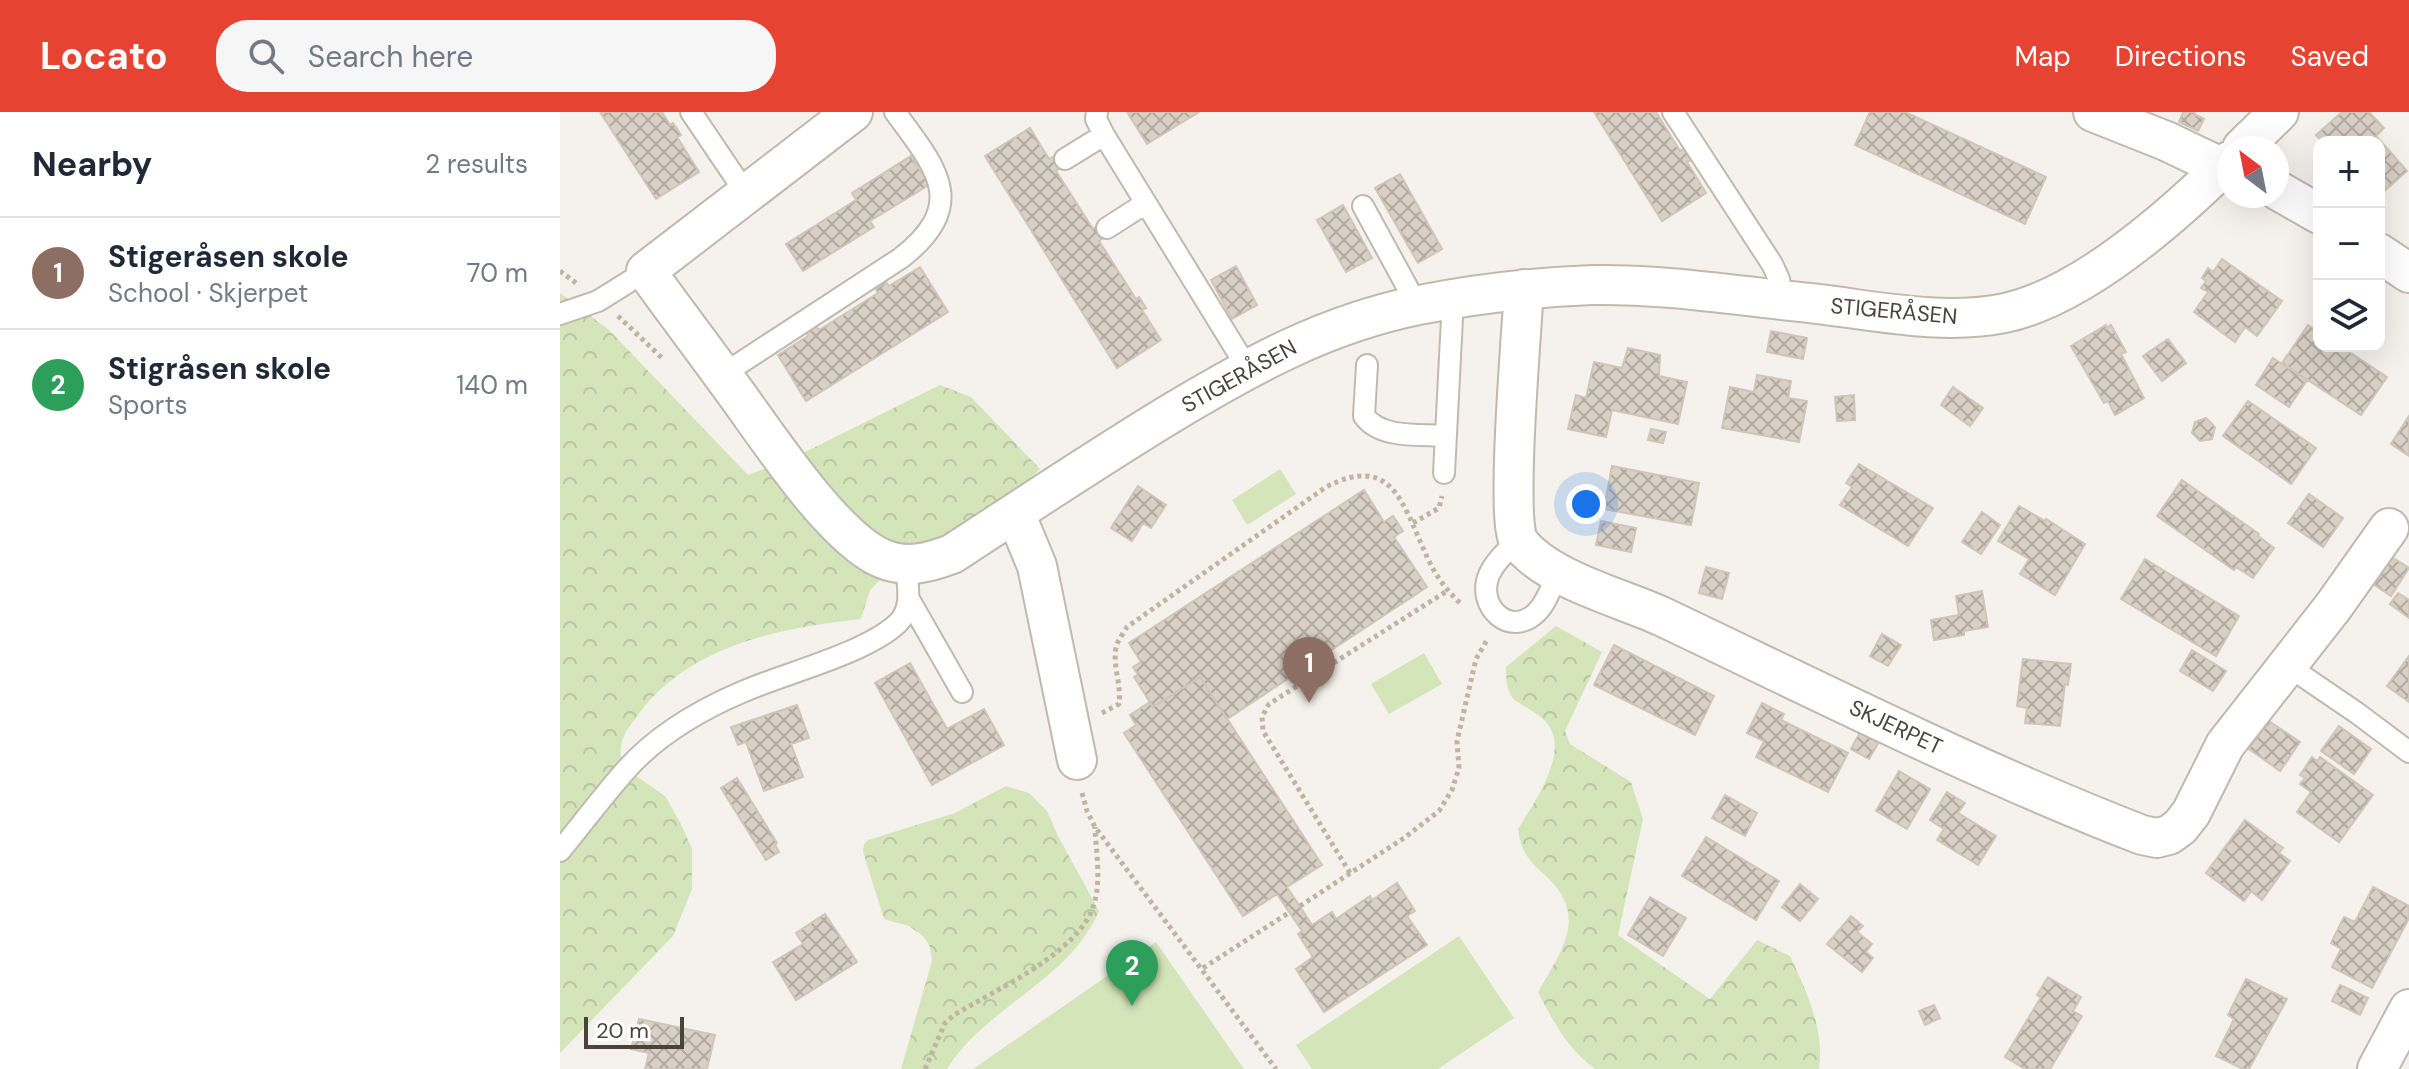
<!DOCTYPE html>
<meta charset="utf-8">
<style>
body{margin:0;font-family:"DM Sans",sans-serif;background:#f6f6f7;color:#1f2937}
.controls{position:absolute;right:24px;top:24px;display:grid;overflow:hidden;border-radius:16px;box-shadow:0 8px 32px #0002}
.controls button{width:72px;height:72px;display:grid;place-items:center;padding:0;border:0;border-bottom:2px solid #e0e1e3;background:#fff;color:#1f2937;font:40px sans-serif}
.compass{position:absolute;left:1657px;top:24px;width:72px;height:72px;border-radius:50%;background:#fff;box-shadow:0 8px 32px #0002;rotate:328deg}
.scale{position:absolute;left:24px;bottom:20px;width:100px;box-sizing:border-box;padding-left:8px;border:4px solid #49433b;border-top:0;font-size:22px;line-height:28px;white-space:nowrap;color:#49433b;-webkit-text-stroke:6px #fff;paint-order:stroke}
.you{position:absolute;left:1026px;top:392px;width:28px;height:28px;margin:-20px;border:6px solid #fff;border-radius:50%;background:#1a73e8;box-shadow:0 0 0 12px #1a73e833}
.badge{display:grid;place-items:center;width:52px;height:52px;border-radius:50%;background:#e74332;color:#fff;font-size:26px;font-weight:700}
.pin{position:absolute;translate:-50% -66px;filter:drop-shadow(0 2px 4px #0008)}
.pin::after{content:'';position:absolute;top:42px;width:28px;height:24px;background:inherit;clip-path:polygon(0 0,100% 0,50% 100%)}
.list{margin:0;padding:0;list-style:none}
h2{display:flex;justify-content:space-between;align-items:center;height:104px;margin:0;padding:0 32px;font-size:34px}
h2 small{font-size:26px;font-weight:400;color:#747a83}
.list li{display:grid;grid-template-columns:52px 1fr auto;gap:24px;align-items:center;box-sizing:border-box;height:112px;padding:0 32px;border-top:2px solid #e0e1e3}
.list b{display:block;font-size:30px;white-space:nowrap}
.list p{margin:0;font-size:26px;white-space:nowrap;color:#747a83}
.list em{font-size:26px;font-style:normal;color:#747a83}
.icon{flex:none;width:44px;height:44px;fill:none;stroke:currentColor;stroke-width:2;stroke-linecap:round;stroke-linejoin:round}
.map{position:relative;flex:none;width:1849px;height:957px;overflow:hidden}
header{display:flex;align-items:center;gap:48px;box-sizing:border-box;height:112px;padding:0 40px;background:#e74332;color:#fff}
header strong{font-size:38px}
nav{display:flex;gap:44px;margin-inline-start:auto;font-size:28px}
.search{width:560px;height:72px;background:#f6f6f7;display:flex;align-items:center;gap:20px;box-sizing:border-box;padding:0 28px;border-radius:32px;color:#747a83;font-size:30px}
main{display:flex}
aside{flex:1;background:#fff}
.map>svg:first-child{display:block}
.forest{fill:url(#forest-crowns)}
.garden{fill:#d4e5ba}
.building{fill:url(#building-cross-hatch);stroke:#d0c5b7;stroke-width:2}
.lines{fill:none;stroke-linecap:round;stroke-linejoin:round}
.lane-casing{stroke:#c0b9b0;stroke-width:24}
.street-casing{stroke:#c0b9b0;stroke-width:42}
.path{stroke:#c0b4a2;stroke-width:5;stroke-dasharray:4 4;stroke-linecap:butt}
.lane{stroke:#fff;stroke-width:20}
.street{stroke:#fff;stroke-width:38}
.labels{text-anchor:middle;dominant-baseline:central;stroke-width:6;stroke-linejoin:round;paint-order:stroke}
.street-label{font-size:22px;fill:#49433b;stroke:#fff}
</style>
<header>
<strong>Locato</strong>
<div class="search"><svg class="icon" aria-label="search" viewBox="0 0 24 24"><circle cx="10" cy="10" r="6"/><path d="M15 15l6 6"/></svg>Search here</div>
<nav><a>Map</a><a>Directions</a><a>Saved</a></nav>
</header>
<main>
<aside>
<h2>Nearby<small>2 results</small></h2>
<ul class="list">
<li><span class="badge" style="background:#8d6e63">1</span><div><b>Stigeråsen skole</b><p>School · Skjerpet</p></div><em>70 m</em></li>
<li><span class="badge" style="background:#2e9e5b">2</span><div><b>Stigråsen skole</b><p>Sports</p></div><em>140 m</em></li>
</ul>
</aside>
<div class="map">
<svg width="1849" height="957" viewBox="0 0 1849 957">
<defs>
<pattern id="forest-crowns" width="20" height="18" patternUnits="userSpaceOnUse" patternTransform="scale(2)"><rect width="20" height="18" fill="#d4e5ba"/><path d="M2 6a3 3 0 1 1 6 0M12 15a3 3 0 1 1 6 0" fill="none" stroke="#b8c6a1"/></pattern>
<pattern id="building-cross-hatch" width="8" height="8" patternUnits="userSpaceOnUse" patternTransform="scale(2)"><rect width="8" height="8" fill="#d9d0c6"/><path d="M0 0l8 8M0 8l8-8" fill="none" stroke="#b2aaa2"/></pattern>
</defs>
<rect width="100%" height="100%" fill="#f5f2ed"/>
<path class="forest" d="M0,181L49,218L188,363L231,347L380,273L411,285L480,357L439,397L331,457L310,478L301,507C221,516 132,532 80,600C65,621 56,629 63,655L105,684L120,710L132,737V777L113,824L0,941Z
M996,514L1042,540L1005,619L1010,632L1071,670L1083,707L1058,823L1150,887L1197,828L1230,844C1246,878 1265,918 1259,957H1035C1008,937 993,910 978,880C1002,838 1029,804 986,764C969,749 961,740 958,717C975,689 1015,634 982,606C958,586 946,595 946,555Z
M446,674L469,681L487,699L498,724L539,799C509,869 425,895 387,957H341L372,849L370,835L364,825L349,814L324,807L303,740L304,732L308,728L395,701Z"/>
<path class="garden" d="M720,357L736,382L687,413L672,388Z
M864,541L882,572L829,602L811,572Z
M899,824L954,906L878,957H752L736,933Z
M596,830L684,957H413Z"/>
<path class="building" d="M40,0H102L110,13L113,11L121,23L117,25L139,60L96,87Z
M567,0H639L587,32Z
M1034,0H1096L1120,39L1124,37L1131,48L1127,50L1146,81L1102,109Z
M1310,0H1345L1486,65L1465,112L1295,33Z
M1623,0H1635L1634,2L1644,7L1638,19L1619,10Z
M1782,0H1809L1824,16L1816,24L1847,59L1821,82L1819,30H1763L1756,23Z
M470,16L489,47L493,45L500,56L496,59L533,117L536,115L543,126L539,129L576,187L579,185L586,196L582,198L601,228L557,256L425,44Z
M351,44L369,73L310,109L314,115L243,159L226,132L296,88L292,81Z
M840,62L882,137L858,151L815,76Z
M783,93L812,146L786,160L757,108Z
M1662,147L1722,189L1697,224L1685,215L1675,230L1634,200L1648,180L1641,176L1646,169L1642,166L1648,156L1653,160Z
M676,154L697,193L672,207L651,168Z
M360,155L388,200L246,289L218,243L248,224L246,220L256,214L259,218L318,181L316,177L326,170L329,174Z
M1546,213V216L1551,213L1566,240L1561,242L1584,286L1555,303L1548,289L1544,291L1511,234Z
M1748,213L1759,220V234H1780L1827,265L1801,303L1722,251Z
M1211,219L1247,226L1243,247L1207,240Z
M1608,227L1626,251L1602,269L1583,244Z
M1068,236L1100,243L1099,264L1127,270L1118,312L1052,298L1046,325L1008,317L1016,283L1026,286L1034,250L1062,256Z
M1713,246L1747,268L1729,295L1696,273Z
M1197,263L1231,269L1228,286L1247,289L1239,330L1162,316L1170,275L1194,280Z
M1393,275L1423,296L1410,314L1381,293Z
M1294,283L1295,308L1277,309L1275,285Z
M1688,289L1756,336L1731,372L1663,324Z
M1849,304V344L1831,332Z
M1646,306L1655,315L1652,327L1640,329L1632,321L1635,310Z
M1091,317L1106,320L1103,331L1088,328Z
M1299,352L1373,396L1348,434L1280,393L1292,375L1286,371Z
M1052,354L1139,371L1131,413L1044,397Z
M1622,368L1699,422L1698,424L1714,436L1693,466L1676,455L1674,458L1597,404Z
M578,374L606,393L591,416L583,411L572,429L551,416Z
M804,378L824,410L833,404L843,419L834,425L867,475L667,607L640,565L593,595L574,565L578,563L573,555L581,550L569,531Z
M1749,382L1783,406L1763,435L1728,411Z
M1459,394L1485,409L1486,407L1525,432L1495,483L1460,462L1469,447L1438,429Z
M1422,400L1440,413L1421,442L1402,430Z
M1041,409L1076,416L1071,440L1036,433Z
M1824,440L1849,456L1831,484L1807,468Z
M1585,447L1679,504L1656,544L1561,487Z
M1146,455L1169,461L1162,487L1139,481Z
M1422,479L1428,515L1404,519V523L1374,528L1371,508L1399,503L1396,484Z
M1838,481L1849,488V506L1830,492Z
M1322,522L1341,533L1328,554L1310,544Z
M1054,533L1154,584L1135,623L1034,573Z
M1632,538L1666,559L1653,579L1620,559Z
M1849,544V590L1827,574Z
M1463,547L1511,552L1508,573L1505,572L1500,614L1465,611L1467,596L1457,594Z
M350,551L387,617L424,597L444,633L372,673L315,571Z
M640,565L762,753L727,775L752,813L772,800L776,807L810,784L812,788L837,771L855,799L847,804L867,833L764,900L736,857L753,845L738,822L742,819L717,782L683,804L564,621L576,613L570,603L590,590L593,595Z
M1202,591L1224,602L1221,608L1288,641L1268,680L1196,645L1204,629L1187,621Z
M237,593L249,626L231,632L243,665L204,679L186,630L178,633L171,615Z
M1709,609L1740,630L1720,659L1689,637Z
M1779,614L1811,637L1794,662L1761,639Z
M1300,620L1319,630L1309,647L1291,637Z
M1752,645L1757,649L1760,645L1813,683L1779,730L1737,700L1751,680L1740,672L1745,666L1740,663Z
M1339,659L1370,677L1347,717L1316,699Z
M177,666L217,731L215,733L219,740L206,748L161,676Z
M1387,680L1405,691L1398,701L1436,724L1418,753L1377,728L1384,717L1370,708Z
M1165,683L1197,701L1185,724L1152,706Z
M1685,708L1723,736L1719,741L1730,749L1702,788L1691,779L1684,789L1646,761Z
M1146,725L1219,769L1196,808L1122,764Z
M1240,772L1258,787L1240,809L1222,795Z
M1813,775L1849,794V806L1812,876L1772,855L1781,837L1771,831L1784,805L1795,810Z
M1090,785L1126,806L1103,844L1068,823Z
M265,802L297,850L236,888L213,850L243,832L236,821Z
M1291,804L1303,814L1297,820L1312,832L1306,840L1313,846L1302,860L1267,832Z
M1488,865L1521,885L1513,899L1522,904L1490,957H1465L1445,945L1481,885L1477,883Z
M1686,867L1727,887L1689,957H1683L1656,944L1674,907L1668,903Z
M1780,873L1808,886L1800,903L1772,889Z
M1374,893L1380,906L1365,913L1359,899Z
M79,907L155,923L147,957H85L89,941L71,937Z"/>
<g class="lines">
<g class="lane-casing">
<path id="lane" d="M131,0L187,83
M537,0L536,7L544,23L688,257
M1113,0L1212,152L1219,167L1221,189
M505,47L544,23
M803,94L857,193
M547,116L586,91
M0,202L38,189L86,159
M807,253L804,304C821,327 859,322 886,324
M162,263L341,146C410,92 376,56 335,0
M884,361L893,187
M957,429C947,439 935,449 929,463C916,494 950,527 977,500C987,490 992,473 998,461
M350,489L402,580
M1728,554L1797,601L1849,640
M0,739C22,712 43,684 66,658C97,623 140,598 182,580C225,561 305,542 338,511C354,495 347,473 346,453"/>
</g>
<g class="street-casing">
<path id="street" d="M293,0L86,159C117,202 149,244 180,287C211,330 274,425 321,446C346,457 368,451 392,442C464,395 536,347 610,302C692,253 765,212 859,193C916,182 975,175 1033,173C1105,172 1178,184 1250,191C1313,198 1381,214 1445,201C1523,184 1613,104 1669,49
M1533,0L1606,29L1669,59
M1682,36L1719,0
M1717,78L1759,102
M1819,141L1849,161
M964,177C962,214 945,411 959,430C986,467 1062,486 1103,505C1261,580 1419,660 1582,723L1597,726L1609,723L1620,715L1631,701L1665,633L1773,495L1829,416
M455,401L477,454L517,648
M1817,957L1849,897"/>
</g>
<path class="path" d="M0,159L16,171
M58,204L103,247
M853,411L879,396L882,384
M542,601L559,592C562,572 551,551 557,532C559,527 564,520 567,515L766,375C832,341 842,391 865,440C873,460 885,477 900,491
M522,681L527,699L535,715L716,957
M790,761L703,619L702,605L709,592L887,479
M740,794L844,726L879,699L892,678L899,656L897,629L916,547L927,528
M643,856L730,800
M365,957L385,911L394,903C435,878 518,841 533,795C542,770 536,741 535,715"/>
<use href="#lane" class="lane"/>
<use href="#street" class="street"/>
</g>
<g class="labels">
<g class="street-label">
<text transform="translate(1334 199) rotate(5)">STIGERÅSEN</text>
<text transform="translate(679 264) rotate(-29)">STIGERÅSEN</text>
<text transform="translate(1336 615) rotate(25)">SKJERPET</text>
</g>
</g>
</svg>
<div class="controls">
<button>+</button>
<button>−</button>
<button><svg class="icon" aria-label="layers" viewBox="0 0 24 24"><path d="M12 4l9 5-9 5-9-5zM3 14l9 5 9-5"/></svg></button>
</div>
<svg class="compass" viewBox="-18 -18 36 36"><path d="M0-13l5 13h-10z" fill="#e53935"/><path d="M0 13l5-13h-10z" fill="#747a83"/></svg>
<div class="scale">20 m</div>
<div class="you"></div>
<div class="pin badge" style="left:749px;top:591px;background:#8d6e63">1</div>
<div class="pin badge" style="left:572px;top:894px;background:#2e9e5b">2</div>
</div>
</main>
